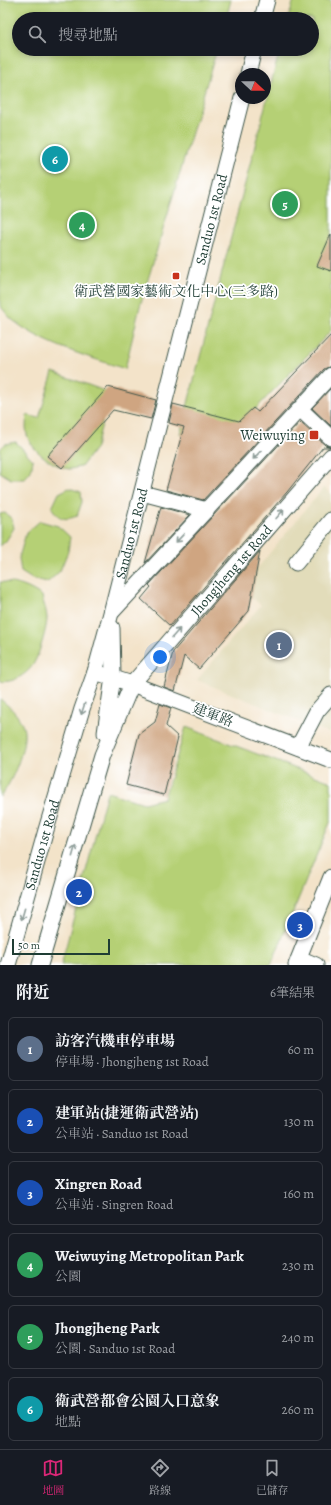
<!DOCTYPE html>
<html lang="zh-TW">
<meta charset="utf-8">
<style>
body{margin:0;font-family:Alegreya,"Noto Serif TC",serif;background:#242831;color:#f1f3f6}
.compass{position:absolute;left:235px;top:68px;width:36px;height:36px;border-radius:50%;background:#171b24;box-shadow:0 2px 6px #0003;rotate:112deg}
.scale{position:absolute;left:12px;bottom:10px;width:98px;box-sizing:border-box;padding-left:4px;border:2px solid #1f3d34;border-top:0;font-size:11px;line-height:14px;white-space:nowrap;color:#1f3d34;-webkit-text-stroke:3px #fff;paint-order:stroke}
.you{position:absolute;left:160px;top:657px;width:14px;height:14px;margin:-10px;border:3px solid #fff;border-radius:50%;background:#1a73e8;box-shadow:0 0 0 6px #1a73e833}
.badge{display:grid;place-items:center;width:26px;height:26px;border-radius:50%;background:#db2777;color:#fff;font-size:13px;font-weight:700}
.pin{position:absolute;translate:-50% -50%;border:2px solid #fff;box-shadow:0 1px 4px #0006}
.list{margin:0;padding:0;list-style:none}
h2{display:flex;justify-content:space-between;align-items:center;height:52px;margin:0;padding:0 16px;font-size:17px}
h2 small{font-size:13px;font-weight:400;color:#9ea1a6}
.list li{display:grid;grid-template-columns:26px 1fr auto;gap:12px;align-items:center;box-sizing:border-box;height:64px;margin:0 8px 8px;padding:0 8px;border:1px solid #363941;border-radius:6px}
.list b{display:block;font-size:15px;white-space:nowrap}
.list p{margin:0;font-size:13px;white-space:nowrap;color:#9ea1a6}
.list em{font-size:13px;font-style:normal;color:#9ea1a6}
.icon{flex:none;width:22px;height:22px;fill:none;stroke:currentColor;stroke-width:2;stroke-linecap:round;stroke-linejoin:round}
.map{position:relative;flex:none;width:331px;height:965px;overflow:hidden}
.search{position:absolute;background:#171b24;box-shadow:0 2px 6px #0003;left:12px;right:12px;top:12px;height:44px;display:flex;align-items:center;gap:10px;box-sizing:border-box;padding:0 14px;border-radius:22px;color:#9ea1a6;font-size:15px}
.sheet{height:484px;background:#171b24}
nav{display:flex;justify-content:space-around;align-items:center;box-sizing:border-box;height:56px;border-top:1px solid #363941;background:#171b24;font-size:11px;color:#9ea1a6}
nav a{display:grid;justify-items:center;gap:2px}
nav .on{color:#db2777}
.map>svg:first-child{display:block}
.built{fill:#e2dcba}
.green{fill:#b5d075;stroke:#6a8654}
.building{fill:#cfa581}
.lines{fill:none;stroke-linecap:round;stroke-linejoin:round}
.minor-casing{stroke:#3f564a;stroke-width:17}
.minor{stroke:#fff;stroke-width:15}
.oneway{stroke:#8f9e9a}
.poi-dot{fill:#c8321e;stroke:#fff;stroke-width:1.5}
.labels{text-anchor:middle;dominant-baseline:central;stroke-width:3.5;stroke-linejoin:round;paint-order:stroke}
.street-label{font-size:14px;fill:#1f3d34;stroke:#fff}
.poi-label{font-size:14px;fill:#1f3d34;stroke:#fff}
</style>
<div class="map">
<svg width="331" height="965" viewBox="0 0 331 965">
<rect width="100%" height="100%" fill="#fff"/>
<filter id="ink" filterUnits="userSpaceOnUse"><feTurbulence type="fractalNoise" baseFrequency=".025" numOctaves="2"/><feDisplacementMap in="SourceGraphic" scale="8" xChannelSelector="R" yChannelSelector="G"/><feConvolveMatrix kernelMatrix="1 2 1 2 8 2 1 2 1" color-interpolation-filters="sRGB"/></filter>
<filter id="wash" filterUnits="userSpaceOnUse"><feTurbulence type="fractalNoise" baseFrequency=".012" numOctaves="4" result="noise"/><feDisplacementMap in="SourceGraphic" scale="16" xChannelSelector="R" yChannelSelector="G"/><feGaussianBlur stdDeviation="0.9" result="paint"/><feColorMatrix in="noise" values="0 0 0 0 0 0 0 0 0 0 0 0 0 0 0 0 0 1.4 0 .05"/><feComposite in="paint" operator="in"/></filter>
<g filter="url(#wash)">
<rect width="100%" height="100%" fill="#f3e3c9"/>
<path class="built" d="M324,487L331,493V734L197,680L261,605L241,588Z"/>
<path class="green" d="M0,0H231L226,19H19V49H217L140,306L125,369C87,356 47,346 15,322C9,318 5,311 0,306Z
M294,0H331V331L240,425L215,444L180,434L280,49H312V19H288Z
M53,372L110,393L96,447L81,467C77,467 73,469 69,469C55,467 35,453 29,440C25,433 26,423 27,415L39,418Z
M16,442L33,460L31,471L24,479H11L0,472V449L5,444Z
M69,488L81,492L82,502L77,516C64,521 59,519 52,508L59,493Z
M5,513L12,519L14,528L6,541L0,546V514Z
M40,521L58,526L70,537L68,551L60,571L48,582L32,579L21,572L19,558L26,533Z
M0,582C16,582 29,587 42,596C43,603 47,611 47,618C47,628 39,655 34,663C28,674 12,684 0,681Z
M0,699C10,707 19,715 23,727C29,743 11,785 0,797Z
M186,727L331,782V820L271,965H61L107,792L144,803L164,798Z"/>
<g id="blocks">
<path class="building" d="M331,234V271L317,266Z
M331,335V366L324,369L203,500L166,490L184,427L169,423L173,404L239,421L253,408L258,412Z
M108,387L156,400L151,419L113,410L62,468L47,456Z
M331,388V426L312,408Z
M300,422L325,445L331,447H323L287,492L170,626L141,599L151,587L149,585Z
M161,507L190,515L145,563Z
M260,551L249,611L199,669L184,656L175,691L164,687L173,652Z
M160,704L171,708L166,726L178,737L164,795L126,785L139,734L155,722Z"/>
</g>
</g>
<g filter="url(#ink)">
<use href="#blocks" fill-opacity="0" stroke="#3f564a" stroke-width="1"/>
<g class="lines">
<g class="minor-casing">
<g id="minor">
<path d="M262,19L267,0"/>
<path d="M248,74L254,49"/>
<path d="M300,409L331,438"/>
<path d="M142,493L207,510"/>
<path d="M296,563L331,520"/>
<path d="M113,611L331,375"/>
<path d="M95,672L132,684L331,760"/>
<path d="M105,733L113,677L112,628"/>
<path d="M298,747L317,711L331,695"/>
<path d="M299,958L316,965"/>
<path id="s1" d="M8,965L46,830L82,709L95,672L111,613L242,98"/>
<path id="s2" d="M40,965L102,755L132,684L331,456"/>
<path d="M296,965L331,877"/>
</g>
</g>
<use href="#minor" class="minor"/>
</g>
<defs><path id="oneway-shaft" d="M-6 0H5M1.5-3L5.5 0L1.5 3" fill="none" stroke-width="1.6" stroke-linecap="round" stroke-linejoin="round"/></defs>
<g class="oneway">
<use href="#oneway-shaft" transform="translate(257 455) rotate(133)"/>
<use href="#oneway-shaft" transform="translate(280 514) rotate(-49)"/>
<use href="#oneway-shaft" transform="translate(180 538) rotate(133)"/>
<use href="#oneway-shaft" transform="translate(176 633) rotate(-49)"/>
<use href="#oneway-shaft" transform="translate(83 709) rotate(108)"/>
<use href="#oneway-shaft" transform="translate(74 851) rotate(-74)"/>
<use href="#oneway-shaft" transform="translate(23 914) rotate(106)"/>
</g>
</g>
<g class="poi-dot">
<rect x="172" y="272" width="8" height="8" rx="2"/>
<rect x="309" y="430" width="10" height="10" rx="2"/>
</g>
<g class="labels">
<g class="street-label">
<text stroke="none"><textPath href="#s1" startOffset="773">Sanduo 1st Road</textPath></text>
<text stroke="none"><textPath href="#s1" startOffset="449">Sanduo 1st Road</textPath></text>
<text stroke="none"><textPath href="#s2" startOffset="447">Jhongjheng 1st Road</textPath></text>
<text transform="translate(213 715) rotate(21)">建軍路</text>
<text stroke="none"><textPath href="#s1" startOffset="125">Sanduo 1st Road</textPath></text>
</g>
<g class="poi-label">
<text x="176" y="291">衛武營國家藝術文化中心(三多路)</text>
<text x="305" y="435" text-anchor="end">Weiwuying</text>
</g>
</g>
</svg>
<svg class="compass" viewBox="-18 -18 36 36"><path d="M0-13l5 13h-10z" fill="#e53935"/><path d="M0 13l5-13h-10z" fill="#9ea1a6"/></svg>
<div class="scale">50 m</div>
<div class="you"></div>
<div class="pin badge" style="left:279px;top:645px;background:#5c6f8a">1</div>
<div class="pin badge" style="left:79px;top:892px;background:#1a4fb4">2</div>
<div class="pin badge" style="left:300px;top:925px;background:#1a4fb4">3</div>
<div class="pin badge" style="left:82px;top:225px;background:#2e9e5b">4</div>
<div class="pin badge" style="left:285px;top:204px;background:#2e9e5b">5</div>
<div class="pin badge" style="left:55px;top:159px;background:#0f9aa8">6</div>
<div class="search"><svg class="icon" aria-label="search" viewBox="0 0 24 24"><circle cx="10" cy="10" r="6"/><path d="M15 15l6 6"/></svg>搜尋地點</div>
</div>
<section class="sheet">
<h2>附近<small>6筆結果</small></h2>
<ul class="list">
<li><span class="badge" style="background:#5c6f8a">1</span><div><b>訪客汽機車停車場</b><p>停車場 · Jhongjheng 1st Road</p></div><em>60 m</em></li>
<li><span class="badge" style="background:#1a4fb4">2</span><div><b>建軍站(捷運衛武營站)</b><p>公車站 · Sanduo 1st Road</p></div><em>130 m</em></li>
<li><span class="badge" style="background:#1a4fb4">3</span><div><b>Xingren Road</b><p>公車站 · Singren Road</p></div><em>160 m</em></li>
<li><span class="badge" style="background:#2e9e5b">4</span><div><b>Weiwuying Metropolitan Park</b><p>公園</p></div><em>230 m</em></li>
<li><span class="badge" style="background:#2e9e5b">5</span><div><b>Jhongjheng Park</b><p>公園 · Sanduo 1st Road</p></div><em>240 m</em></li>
<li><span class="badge" style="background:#0f9aa8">6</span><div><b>衛武營都會公園入口意象</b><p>地點</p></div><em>260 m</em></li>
</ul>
</section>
<nav>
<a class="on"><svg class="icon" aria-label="map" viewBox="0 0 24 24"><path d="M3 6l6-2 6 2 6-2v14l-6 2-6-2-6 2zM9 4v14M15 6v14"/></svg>地圖</a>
<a><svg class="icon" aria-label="directions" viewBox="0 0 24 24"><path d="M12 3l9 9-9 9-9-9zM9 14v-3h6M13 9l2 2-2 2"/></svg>路線</a>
<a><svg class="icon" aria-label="saved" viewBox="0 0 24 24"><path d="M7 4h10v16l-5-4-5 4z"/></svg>已儲存</a>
</nav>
